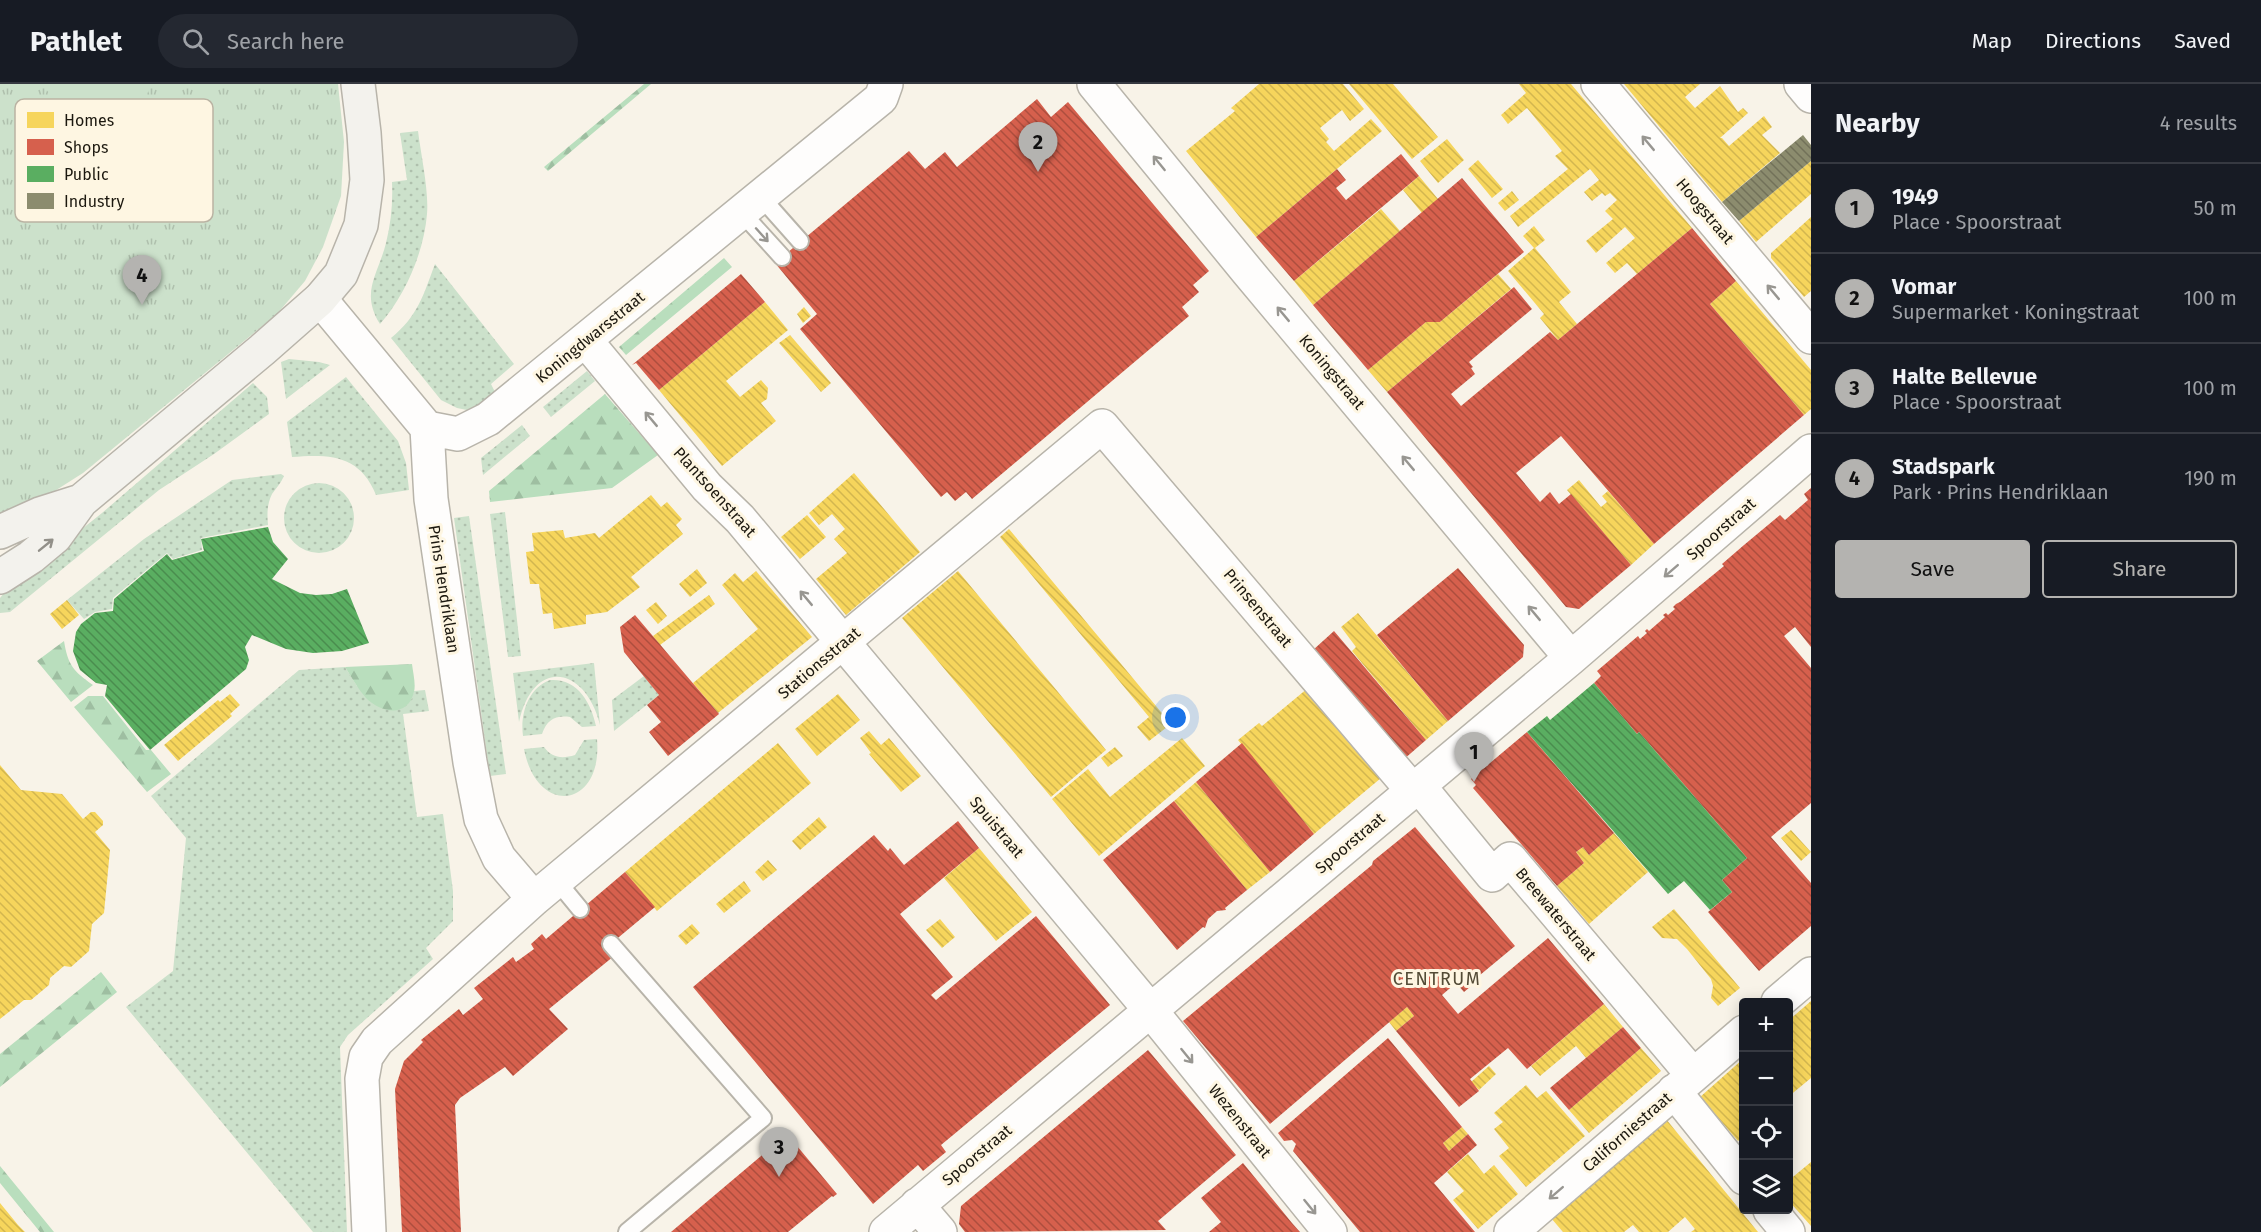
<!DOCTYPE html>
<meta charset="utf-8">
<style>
body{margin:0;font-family:"Fira Sans",sans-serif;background:#242831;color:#f1f3f6}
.controls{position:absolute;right:18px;bottom:18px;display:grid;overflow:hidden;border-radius:6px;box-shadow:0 3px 15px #0003}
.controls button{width:54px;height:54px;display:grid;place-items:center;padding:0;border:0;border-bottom:2px solid #363941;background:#171b24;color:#f1f3f6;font:30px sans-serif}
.you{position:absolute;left:1176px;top:634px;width:21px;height:21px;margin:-15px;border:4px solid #fff;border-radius:50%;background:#1a73e8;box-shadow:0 0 0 9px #1a73e833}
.badge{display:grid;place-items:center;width:39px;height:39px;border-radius:50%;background:#b4b3b0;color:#111;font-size:20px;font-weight:700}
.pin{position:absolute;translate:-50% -50px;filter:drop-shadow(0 2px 3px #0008)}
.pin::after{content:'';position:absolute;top:32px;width:21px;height:18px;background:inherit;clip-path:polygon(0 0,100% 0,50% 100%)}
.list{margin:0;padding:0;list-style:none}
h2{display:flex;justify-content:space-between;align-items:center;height:78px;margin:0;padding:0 24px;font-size:26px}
h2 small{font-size:20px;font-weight:400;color:#9ea1a6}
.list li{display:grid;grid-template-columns:39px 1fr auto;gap:18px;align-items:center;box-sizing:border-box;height:90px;padding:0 24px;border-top:2px solid #363941}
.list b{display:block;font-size:22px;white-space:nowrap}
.list p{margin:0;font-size:20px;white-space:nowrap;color:#9ea1a6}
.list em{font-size:20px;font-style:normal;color:#9ea1a6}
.actions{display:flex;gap:12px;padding:18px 24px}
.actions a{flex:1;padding:14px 0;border:2px solid #b4b3b0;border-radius:6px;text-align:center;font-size:21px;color:#b4b3b0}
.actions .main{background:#b4b3b0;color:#111}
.icon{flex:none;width:33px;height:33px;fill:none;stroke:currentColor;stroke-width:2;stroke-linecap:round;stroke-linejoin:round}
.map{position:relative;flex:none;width:1811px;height:1148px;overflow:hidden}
header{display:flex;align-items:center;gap:36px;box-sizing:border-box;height:84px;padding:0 30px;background:#171b24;border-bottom:2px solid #363941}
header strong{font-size:28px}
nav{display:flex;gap:33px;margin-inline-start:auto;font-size:21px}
.search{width:420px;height:54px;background:#242831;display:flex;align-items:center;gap:15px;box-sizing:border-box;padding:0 21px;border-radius:33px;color:#9ea1a6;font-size:22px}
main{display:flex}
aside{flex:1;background:#171b24}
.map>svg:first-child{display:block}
.grass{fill:url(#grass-dots)}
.forest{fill:url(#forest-firs)}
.park{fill:url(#park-tufts)}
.pitch{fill:#cce1cb}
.homes{fill:url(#homes-back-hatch)}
.shops{fill:url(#shops-back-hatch)}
.public{fill:url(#public-back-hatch)}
.industry{fill:url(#industry-back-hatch)}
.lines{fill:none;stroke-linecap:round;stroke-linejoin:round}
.lane-casing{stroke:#b8b4aa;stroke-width:20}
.street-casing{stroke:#b8b4aa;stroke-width:36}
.secondary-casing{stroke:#b8b4aa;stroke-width:36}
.lane{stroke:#fefdfc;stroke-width:16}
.street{stroke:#fefdfc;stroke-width:33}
.secondary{stroke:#f3f2ed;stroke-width:33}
.oneway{stroke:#989691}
.oneway2{stroke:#929089}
.labels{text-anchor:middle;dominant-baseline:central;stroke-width:6;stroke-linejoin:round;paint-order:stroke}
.street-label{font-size:16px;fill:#1c180f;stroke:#fef6e2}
.neighbourhood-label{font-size:18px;letter-spacing:1.5px;fill:#544c37;stroke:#fef6e2}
.key{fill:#fef6e2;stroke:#bab3a3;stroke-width:1.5}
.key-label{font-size:16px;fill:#1c180f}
</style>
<header>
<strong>Pathlet</strong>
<div class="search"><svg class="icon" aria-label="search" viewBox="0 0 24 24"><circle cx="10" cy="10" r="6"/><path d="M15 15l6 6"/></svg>Search here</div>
<nav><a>Map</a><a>Directions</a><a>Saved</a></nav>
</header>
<main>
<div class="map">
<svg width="1811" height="1148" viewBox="0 0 1811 1148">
<defs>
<pattern id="grass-dots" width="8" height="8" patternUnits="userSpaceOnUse" patternTransform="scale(1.5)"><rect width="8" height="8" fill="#cce1cb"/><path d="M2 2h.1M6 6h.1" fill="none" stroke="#afc0ad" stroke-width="1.8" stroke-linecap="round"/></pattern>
<pattern id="forest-firs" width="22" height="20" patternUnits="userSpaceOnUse" patternTransform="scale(1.5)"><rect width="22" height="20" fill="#b9debd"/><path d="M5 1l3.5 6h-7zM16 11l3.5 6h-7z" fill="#9ebea1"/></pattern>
<pattern id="park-tufts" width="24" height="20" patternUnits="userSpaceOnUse" patternTransform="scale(1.5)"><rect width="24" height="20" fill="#cce1cb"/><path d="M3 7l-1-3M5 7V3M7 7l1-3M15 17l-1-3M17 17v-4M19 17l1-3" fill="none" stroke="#afc0ad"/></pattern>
<pattern id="homes-back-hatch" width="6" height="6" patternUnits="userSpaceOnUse" patternTransform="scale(1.5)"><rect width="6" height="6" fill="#f6d55c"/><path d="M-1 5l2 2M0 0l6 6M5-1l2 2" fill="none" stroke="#d2b64f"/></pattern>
<pattern id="shops-back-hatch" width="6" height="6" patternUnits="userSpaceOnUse" patternTransform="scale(1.5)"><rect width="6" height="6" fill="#d6604d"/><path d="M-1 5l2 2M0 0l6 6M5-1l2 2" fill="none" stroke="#ad4e3e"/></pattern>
<pattern id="public-back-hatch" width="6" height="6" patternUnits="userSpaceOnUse" patternTransform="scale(1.5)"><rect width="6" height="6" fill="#5aae61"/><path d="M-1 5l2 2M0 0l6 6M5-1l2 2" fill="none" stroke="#4a8d4e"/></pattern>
<pattern id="industry-back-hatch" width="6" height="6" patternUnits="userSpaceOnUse" patternTransform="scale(1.5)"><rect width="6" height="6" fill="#8c8c6e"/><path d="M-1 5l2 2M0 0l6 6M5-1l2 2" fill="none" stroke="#727159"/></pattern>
</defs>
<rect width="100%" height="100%" fill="#f8f3e8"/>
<path class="grass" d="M418,47C421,71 429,107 427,130C424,168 405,212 380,240C360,208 378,191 386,159C391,139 393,119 392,98L407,96L400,49Z
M435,180L514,280L491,300L497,312L475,324L467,326L457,324L441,316L391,254C418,232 423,212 435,180Z
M289,275L319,278L330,281L286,315L281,278Z
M587,287L595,297L551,333L543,323Z
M346,293L398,357L406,379L409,406L376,411C360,371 330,370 292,373L287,338Z
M253,299L267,313L269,330L214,370L159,406L10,528L0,529V514L8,504L102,429Z
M522,341L530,352L483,391L481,374Z
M281,390L284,392C281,399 276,404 272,410C267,420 267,430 268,441L201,454L202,466L173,475L167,469L113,514L112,525L95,528L84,535L67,516L144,455L232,396Z
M284 434a35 35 0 1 1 70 0a35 35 0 1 1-70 0Z
M505,428L521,572L508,573L490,430Z
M469,432L506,690L490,692L454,434Z
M594,579L600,641C586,583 534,572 519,638L513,589Z
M345,583L357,602L411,616L414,607L425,606L429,627L403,630L417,733L443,730L453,807V837L426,864L433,875L348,951L340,963L347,1148H313L126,923L173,887L186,754L151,712L299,586Z
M644,592L659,611L614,647L612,616Z
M550,596C577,594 591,618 596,642L582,643L570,633C555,631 547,636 542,650L523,652C520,630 528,604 550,596Z
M597,655C603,725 537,733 524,665L544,663C552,674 562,675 575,671L584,656Z"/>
<path class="forest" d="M644,0H651L548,87L544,83Z
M724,174L732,183L626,271L619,263Z
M605,310L658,371L612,404L490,418L489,407Z
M64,557C68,581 73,587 93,601L71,618L37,577Z
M412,580C413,589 416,600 414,608C408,634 381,629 366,614C358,605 352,594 345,583Z
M88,612H103L146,666H151L171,690L147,708L74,623Z
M101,888L117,908L0,1003V970Z
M0,1082L54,1148H40L0,1099Z"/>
<path class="park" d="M0,0H338L344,58L341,112L323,163L305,197L277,230L83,389L50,410L0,436Z"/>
<path class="pitch" d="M42,0H152L146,12L143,10C123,32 89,30 64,15L60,18L52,13Z"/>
<path class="homes" d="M1259,0H1343L1364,25L1350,37L1342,26L1320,44L1329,55L1326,58L1334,67L1371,35L1382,47L1256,153L1186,67L1235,27L1231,24Z
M1349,0H1393L1438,53L1412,75Z
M1519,0H1571L1692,144L1637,190L1627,179L1615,189L1606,179L1635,154L1625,143L1596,169L1586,157L1613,135L1605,127L1617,116L1610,109L1605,112L1602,109L1592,117L1584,108L1599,96L1590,85L1518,143L1510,132L1568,85L1555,72L1562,67L1527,24L1508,40L1501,31L1526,9Z
M1624,0H1700L1685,13L1695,24L1720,2L1738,28L1743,24L1748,29L1720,54H1722L1729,62L1764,32L1772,43L1762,51L1780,69L1722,118Z
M1447,55L1464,76L1438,99L1420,77Z
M1478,76L1503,105L1492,114L1468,85Z
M1811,77V110L1756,158L1739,137Z
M1419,92L1438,115L1422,129L1403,106Z
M1512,107L1519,116L1505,127L1498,119Z
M1381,125L1400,147L1313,221L1294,197Z
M1811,133V207L1804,213L1771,174V169Z
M1534,142L1545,156L1535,164L1571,208L1559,218L1577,240L1558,256L1540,234L1544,230L1508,187L1534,164L1523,152Z
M1498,190L1511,205L1387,308L1368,286L1426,238H1440Z
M1736,197L1811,286V325L1804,331L1710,220Z
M765,218L788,246L726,297L740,313L761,296L768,304L767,315L761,319L776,337L722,382L659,306Z
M804,223L811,232L803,239L797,230Z
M790,251L831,299L821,308L779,259Z
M854,389L920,468L846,531L816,495L847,469L834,455L845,445L832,430L819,441L809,429Z
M1579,396L1601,423L1607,418L1602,412L1608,407L1654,460L1631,481L1567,406Z
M651,411L661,423L667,418L682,435L676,441L683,450L631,493L640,503L607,528L586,531V540L554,545L552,529L543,530L539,500H530L526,468L534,467L532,449L563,446L565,454L595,449L599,454Z
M807,431L826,453L800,475L781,453Z
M1009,445L1171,640L1149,657L1137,643L1149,633L1000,453Z
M697,485L707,499L690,513L679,500Z
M756,487L812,553L718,629L693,599L758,545L722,501L735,489L743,498Z
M958,487L1106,666L1051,713L902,534Z
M709,511L715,520L660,561L653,552Z
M67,516L79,531L62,545L50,530Z
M656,518L667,532L658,540L646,526Z
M1358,529L1448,637L1426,656L1352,567L1356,563L1341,543Z
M1308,604L1381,694L1314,750L1238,656L1259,639L1262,642Z
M230,610L240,621L230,630L232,632L178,677L164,661L218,616L220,618Z
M838,610L860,636L817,672L795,645Z
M869,647L881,661L889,654L921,692L901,708L869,670L871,669L860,654Z
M1182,654L1205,682L1099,772L1052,715L1088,685L1110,713Z
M778,659L811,699L657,827L625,788Z
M1115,663L1123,672L1108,683L1101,674Z
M0,681L21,706L62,710L83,735L91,728H95L103,737V741L95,748L110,766L104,829L92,840L89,867L71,883L64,882L50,894L49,901L31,916H24L0,935Z
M1196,698L1270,788L1247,806L1174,717Z
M819,733L827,743L800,766L792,757Z
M1791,746L1811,768L1801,777L1781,754Z
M1614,749L1648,788L1589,840L1557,802L1584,779L1576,768L1583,763L1589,771Z
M979,764L1032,828L996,857L944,794Z
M768,776L777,786L763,797L755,788Z
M744,797L751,807L724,829L716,820Z
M1674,825L1740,904L1718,922L1711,914L1713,902L1711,895L1687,865L1677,855L1662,854L1652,843Z
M940,835L955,853L942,864L926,846Z
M692,840L700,849L686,861L678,852Z
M1811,917V994L1788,1013V937Z
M1604,920L1623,943L1586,974L1576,962L1540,992L1531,982Z
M1407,923L1414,932L1396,947L1389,938Z
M1641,964L1661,987L1589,1049L1569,1026Z
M1743,975V1052L1738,1057L1700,1013Z
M1489,982L1496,990L1479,1006L1471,998Z
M1526,1001L1537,1014L1546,1007L1585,1052L1526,1103L1499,1072L1509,1064L1494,1045L1503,1038L1494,1029Z
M1666,1035L1758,1148H1691L1695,1145L1685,1133L1668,1148H1639L1633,1141L1624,1148H1563L1551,1134Z
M1462,1043L1468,1050L1449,1067L1443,1059Z
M1468,1070L1484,1090L1494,1081L1518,1110L1478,1145L1453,1116L1464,1107L1447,1088Z
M1811,1078V1142L1788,1116V1097Z
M0,1119L18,1141L25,1148H0Z"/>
<path class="shops" d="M1037,15L1051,33L1068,18L1209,187L1193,201L1199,208L1182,223L1189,232L972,415L966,408L955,417L947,408L941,413L800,245L817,230L775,179L909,67L925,85L945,68L957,83Z
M1401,70L1419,92L1294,197L1256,153L1337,85L1346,96L1336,104L1346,116Z
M1462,94L1524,168L1440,238H1426L1368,286L1313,221Z
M1692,144L1736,197L1710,220L1804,331L1654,460L1561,352L1516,389L1540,418L1550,408L1559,420L1571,410L1631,481L1579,525L1566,523L1387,308L1514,203L1532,225L1469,278L1473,283L1471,284L1475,290L1451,310L1461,322L1550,248L1558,256Z
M741,190L765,218L659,306L636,279L632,281Z
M1811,404V563L1795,543L1784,552L1811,584V719L1771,753L1811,799V842L1759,887L1708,828L1732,808L1722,796L1747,774L1639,648L1637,650L1594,599L1601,592L1597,587L1638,552L1640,555L1647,549L1645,547L1647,545L1649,547L1665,533L1663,531L1666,529L1668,531L1675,525L1673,523L1676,520L1680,518L1724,482L1722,480L1744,461L1780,431L1785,436L1808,416L1804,410Z
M1458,484L1524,561L1523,573L1448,637L1377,551Z
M635,531L719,630L668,672L649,648L661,638L647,621L659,611L624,568L620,543Z
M1334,547L1426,656L1403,676L1313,566Z
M1527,648L1614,749L1589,771L1583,763L1576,768L1584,779L1557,802L1473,704L1476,701L1471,695Z
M1242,659L1314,750L1270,788L1196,698Z
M1174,717L1247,806L1225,824L1226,826L1217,827L1208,835L1205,844L1203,843L1177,866L1103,776Z
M958,737L979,764L900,830L953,893L931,911L936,916L1036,832L1110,921L941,1061L946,1068L923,1087L918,1081L873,1120L693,903L874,751L888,767L890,764L904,781Z
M1415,743L1515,862L1474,896L1476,898L1464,908L1456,899L1442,911L1458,930L1548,854L1604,920L1527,985L1508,964L1470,995L1479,1007L1459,1023L1396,947L1414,932L1407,923L1270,1040L1183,937L1372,781L1373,777Z
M625,788L655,823L607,863L614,872L549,925L568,945L513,992L505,983L460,1014L455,1021L461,1148H402L395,1005L404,977L423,958L421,956L459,925L463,931L483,915L474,904L513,873L516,878L534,865L531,860L542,850L546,855Z
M1623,943L1641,964L1569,1026L1550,1004Z
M1388,954L1462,1043L1443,1059L1449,1067L1468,1050L1477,1061L1434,1099L1475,1148H1360L1293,1067L1296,1060L1292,1056L1284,1057L1278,1049Z
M1148,966L1236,1071L1158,1137L1166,1146L965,1148L959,1140L961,1122Z
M787,1050L837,1110L833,1113L832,1112L788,1148H671Z
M1243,1079L1292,1139L1300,1148H1209L1221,1138L1201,1114Z"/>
<path class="public" d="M268,443L273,458L288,475L272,495L300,509L316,511L332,510L347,505L369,559L342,567L313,569L286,565L252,551L245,563L249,576L246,585L150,666L105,612L107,601L96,599L80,586L73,567L76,548L81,540L95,529L113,527L114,515L167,470L172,476L204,467L201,455Z
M1594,599L1637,650L1639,648L1747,774L1722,796L1732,808L1710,826L1684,797L1668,810L1527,648L1547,632L1550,636Z"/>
<path class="industry" d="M1803,51L1811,61V77L1739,137L1722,118Z"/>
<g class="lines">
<g class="lane-casing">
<path id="lane" d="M761,113L800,157
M742,129L782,173
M557,797L580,825
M611,860L763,1034L627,1148"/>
</g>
<g class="street-casing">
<path id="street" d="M1094,0L1248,188L1571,574
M1598,0L1811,253
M1801,0L1811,12
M320,215L427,344L431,415L470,678L481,735L499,774L534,815
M586,257L707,403L740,435L1151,927L1330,1148
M427,344L458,350L488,335L881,14L886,0
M1419,702L1492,791L1510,775L1693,991
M1778,918L1811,890
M1674,1007L1744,1094
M917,1121L940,1148
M1770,1126L1788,1148
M369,1148L362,995L366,973L377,957L534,815L1102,342L1413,707
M886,1148L1571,574L1811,367
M1511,1148L1744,948"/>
</g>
<g class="secondary-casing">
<path id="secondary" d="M0,448L40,430L81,417L262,266L320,215L341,190L361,141L367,96L364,49L358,0
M0,493L31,473L55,453L81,417"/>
</g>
<use href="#lane" class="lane"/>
<use href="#street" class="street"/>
<use href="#secondary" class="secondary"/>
</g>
<defs><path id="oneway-shaft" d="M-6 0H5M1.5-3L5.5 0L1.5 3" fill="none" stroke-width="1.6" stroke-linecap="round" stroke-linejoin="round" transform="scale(1.5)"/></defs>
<g class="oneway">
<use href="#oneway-shaft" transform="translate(1648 59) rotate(-130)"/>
<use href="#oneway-shaft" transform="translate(1159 79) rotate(-129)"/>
<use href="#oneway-shaft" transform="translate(762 151) rotate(48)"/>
<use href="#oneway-shaft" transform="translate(1773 208) rotate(-130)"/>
<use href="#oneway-shaft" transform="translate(1283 230) rotate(-130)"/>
<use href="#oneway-shaft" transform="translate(651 335) rotate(-130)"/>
<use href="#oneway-shaft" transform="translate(1408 379) rotate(-130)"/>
<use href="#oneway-shaft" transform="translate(1671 487) rotate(139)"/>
<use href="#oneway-shaft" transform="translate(806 514) rotate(-130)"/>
<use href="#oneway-shaft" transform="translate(1534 529) rotate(-130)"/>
<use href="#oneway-shaft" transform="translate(1187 972) rotate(51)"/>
<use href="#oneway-shaft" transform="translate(1556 1109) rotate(139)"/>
<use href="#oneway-shaft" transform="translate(1310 1123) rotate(51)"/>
</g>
<use class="oneway2" href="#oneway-shaft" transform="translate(46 461) rotate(-39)"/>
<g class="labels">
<g class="street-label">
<text transform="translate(1705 127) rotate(50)">Hoogstraat</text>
<text transform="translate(590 253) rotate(-39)">Koningdwarsstraat</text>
<text transform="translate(1332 288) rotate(50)">Koningstraat</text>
<text transform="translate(715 408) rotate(48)">Plantsoenstraat</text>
<text transform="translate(1721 445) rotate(-41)">Spoorstraat</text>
<text transform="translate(444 505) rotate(81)">Prins Hendriklaan</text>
<text transform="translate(1258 524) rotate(50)">Prinsenstraat</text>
<text transform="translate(819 579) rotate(-40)">Stationsstraat</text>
<text transform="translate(997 743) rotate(50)">Spuistraat</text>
<text transform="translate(1350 759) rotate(-40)">Spoorstraat</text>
<text transform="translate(1556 830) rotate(50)">Breewaterstraat</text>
<text transform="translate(1240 1037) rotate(51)">Wezenstraat</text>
<text transform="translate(1627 1048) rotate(-41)">Californiestraat</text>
<text transform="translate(977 1071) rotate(-40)">Spoorstraat</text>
</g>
<g class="neighbourhood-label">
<text x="1437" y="895">CENTRUM</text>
</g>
</g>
<rect x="15" y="15" width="198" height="123" rx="9" class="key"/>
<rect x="27" y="28" width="27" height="16" fill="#f6d55c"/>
<rect x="27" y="55" width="27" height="16" fill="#d6604d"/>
<rect x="27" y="82" width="27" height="16" fill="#5aae61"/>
<rect x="27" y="109" width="27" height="16" fill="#8c8c6e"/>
<g class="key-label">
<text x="64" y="42">Homes</text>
<text x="64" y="69">Shops</text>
<text x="64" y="96">Public</text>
<text x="64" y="123">Industry</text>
</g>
</svg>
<div class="controls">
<button>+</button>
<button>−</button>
<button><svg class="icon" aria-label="locate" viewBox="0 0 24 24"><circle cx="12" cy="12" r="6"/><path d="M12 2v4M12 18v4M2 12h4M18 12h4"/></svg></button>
<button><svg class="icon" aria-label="layers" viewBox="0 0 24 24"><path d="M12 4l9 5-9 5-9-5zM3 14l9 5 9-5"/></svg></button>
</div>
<div class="you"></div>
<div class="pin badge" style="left:1474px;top:698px">1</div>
<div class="pin badge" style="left:1038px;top:88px">2</div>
<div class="pin badge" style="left:779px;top:1093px">3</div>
<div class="pin badge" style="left:142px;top:221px">4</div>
</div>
<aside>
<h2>Nearby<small>4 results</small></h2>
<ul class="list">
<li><span class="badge">1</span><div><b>1949</b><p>Place · Spoorstraat</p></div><em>50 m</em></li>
<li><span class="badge">2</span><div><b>Vomar</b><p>Supermarket · Koningstraat</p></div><em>100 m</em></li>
<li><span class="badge">3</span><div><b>Halte Bellevue</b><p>Place · Spoorstraat</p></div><em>100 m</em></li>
<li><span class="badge">4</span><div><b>Stadspark</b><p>Park · Prins Hendriklaan</p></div><em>190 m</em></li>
</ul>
<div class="actions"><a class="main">Save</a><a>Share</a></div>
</aside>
</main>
